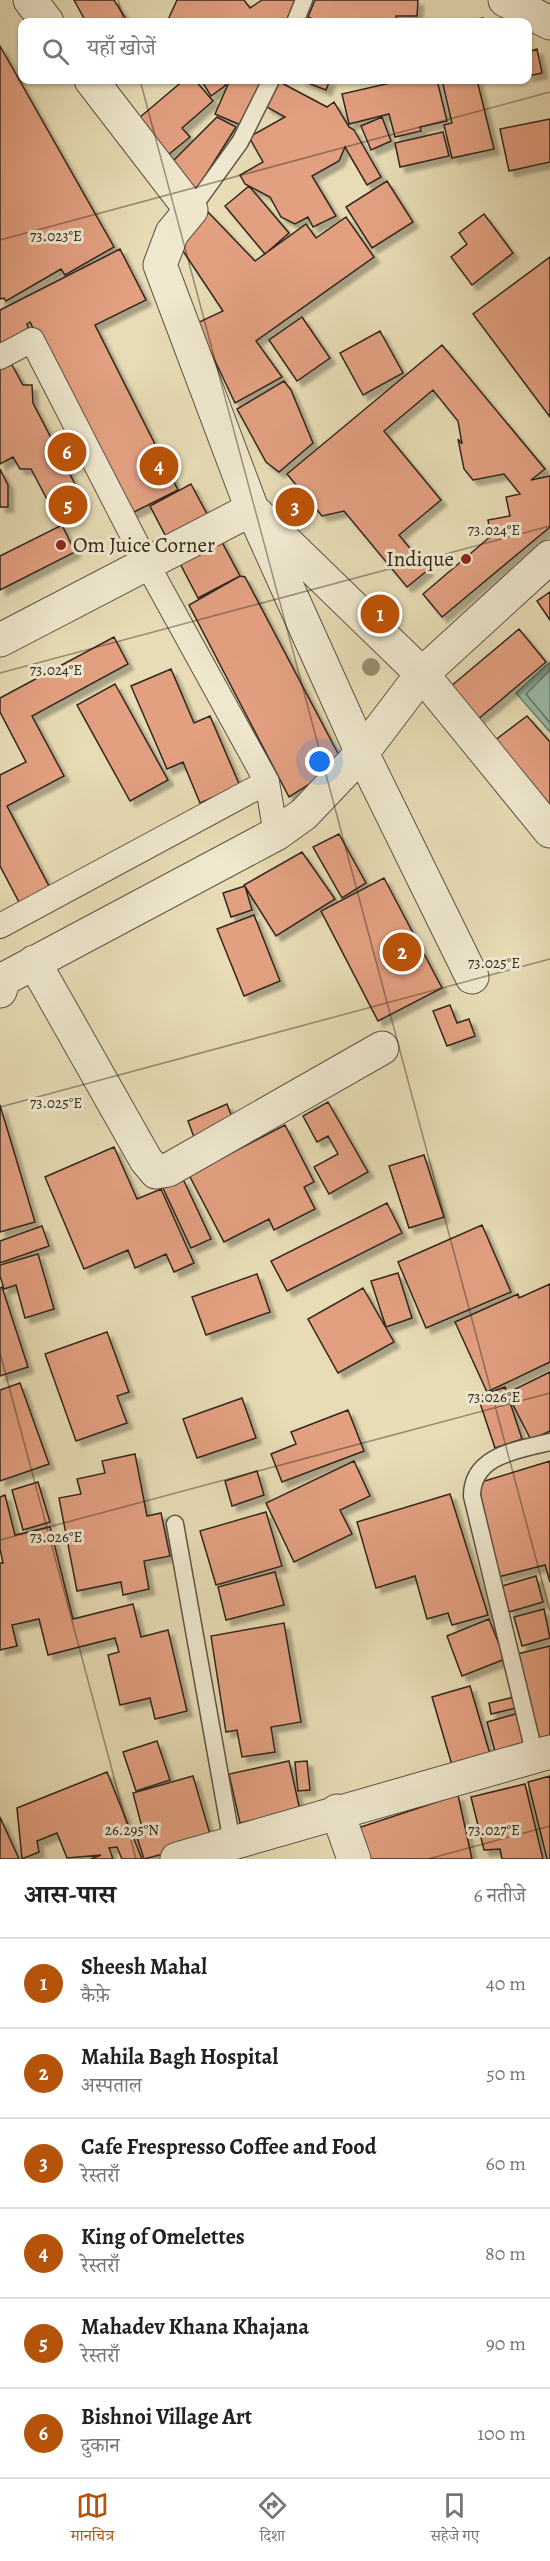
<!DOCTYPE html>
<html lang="hi">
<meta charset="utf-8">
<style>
body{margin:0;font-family:Alegreya,"Noto Serif Devanagari",serif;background:#f6f6f6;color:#202124}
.you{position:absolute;left:320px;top:762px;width:21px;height:21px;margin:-15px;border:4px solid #fff;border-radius:50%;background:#1a73e8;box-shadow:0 0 0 9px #1a73e833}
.badge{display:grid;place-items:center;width:39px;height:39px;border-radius:50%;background:#b45309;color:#fff;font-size:20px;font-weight:700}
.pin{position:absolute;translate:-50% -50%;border:3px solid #fff;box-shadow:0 2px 6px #0006}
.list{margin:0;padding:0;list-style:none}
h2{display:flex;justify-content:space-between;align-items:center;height:78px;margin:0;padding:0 24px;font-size:26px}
h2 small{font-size:20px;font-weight:400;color:#757577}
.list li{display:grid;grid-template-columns:39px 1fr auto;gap:18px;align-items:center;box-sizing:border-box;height:90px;padding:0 24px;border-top:2px solid #e0e0e0}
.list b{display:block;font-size:22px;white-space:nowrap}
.list p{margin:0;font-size:20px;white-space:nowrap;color:#757577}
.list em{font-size:20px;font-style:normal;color:#757577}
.icon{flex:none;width:33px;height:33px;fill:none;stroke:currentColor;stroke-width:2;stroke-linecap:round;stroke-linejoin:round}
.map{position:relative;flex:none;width:550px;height:1859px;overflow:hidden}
.search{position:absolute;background:#fff;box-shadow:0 2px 4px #0004;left:18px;right:18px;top:18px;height:66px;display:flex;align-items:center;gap:15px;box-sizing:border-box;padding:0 21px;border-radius:12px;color:#757577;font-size:22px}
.sheet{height:618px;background:#fff}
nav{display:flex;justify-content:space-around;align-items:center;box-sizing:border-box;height:84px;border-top:2px solid #e0e0e0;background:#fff;font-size:16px;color:#757577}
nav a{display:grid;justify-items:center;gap:3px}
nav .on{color:#b45309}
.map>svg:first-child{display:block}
.water{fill:#97bca8;stroke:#6e8071;stroke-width:1.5}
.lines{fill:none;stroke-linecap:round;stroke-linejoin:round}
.shore{stroke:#647264;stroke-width:1.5}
.building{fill:#e3a081;stroke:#31271f;stroke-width:1.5;filter:url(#shadow)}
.service-casing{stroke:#5e5444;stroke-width:19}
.pedestrian-casing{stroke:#5e5444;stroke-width:26}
.minor-casing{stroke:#5e5444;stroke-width:35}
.tertiary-casing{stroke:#5e5444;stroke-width:35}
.service{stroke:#efe8cf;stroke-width:16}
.pedestrian{stroke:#efe8cf;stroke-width:24}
.minor{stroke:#efe8cf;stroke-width:33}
.tertiary{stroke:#efe8cf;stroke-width:33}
.tree{fill:#968d71}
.ticks{fill:none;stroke:#31271f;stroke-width:1.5;stroke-opacity:0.45}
.poi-dot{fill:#8f2418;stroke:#efe8cf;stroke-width:2}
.labels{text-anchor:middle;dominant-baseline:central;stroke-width:6;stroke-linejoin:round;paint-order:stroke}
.poi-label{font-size:21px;fill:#31271f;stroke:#efe8cf;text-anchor:start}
.ticks-label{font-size:15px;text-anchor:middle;fill:#31271f;stroke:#efe8cf;stroke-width:6;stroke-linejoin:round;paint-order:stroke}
</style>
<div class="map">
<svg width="550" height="1859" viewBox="0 0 550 1859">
<defs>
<filter id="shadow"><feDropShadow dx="5.5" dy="5.5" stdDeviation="1.5" flood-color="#0004"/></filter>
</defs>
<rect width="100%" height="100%" fill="#e7dcb5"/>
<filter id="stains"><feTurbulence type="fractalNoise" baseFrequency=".00333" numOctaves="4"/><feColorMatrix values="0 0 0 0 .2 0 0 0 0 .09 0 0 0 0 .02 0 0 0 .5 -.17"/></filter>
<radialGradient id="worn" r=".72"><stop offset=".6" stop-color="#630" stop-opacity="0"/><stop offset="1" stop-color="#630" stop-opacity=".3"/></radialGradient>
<path class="water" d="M550,662V732L516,693Z"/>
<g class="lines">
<path class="shore" d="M550,670L526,694L550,723"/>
</g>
<path class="building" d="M74,0H114L126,19L120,22H86Z
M177,0H244L250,8L262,0H299L289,22H167Z
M315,0H418L417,16H396V22H320L308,17Z
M483,18L484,22H465Z
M0,46L114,247L65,275L61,269L6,301L4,298L0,299Z
M537,49L542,73L528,76V52Z
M184,80H195L213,101L182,128L190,137L163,159L133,123Z
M201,80H222L226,85L211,96Z
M230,80H263L243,126L215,114Z
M300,80H330L326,90Z
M403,80H437L447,121L420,127L421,131L395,137L389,114L349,124L342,94Z
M442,80H477L494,149L452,158L444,125L452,123Z
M278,81L327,107L334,102L349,127L354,130L381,177L367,185L345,147L339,161L312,176L336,216L313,227L308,217L295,224L281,217L270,197L245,184L240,175L263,162L249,137L285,117L265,106Z
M217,117L236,127L195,192L173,161Z
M382,117L391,141L371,150L361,126Z
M550,119V162L509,171L500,129Z
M443,132L449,156L400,167L395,143Z
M387,181L413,222L372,248L346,207Z
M249,186L289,233L265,254L225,206Z
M208,212L255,261L306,224L316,238L346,217L374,257L256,341L282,377L235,403L197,323L223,311L181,248Z
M484,214L513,253L472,285L451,257L467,244L459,233Z
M120,249L146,300L95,325L178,490L128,515L30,322L27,324L29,331L0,348V310Z
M550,257V417L473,314Z
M302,317L330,358L297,381L269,340Z
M380,331L403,373L363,395L340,353Z
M442,345L545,469L531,480L550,476V527L442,617L423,594L491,536L488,520L510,516L506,497L520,494L504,474L473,480L464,469L458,439L462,444L458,421L433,390L384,431L441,500L399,535L428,570L407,587L344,511L322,516L287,474Z
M11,363L23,385H32L33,403L78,490L50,505L31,469H20L13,457L0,464V369Z
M284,381L291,390L313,443L279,472L266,462L237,409Z
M0,469L8,485V507H0Z
M191,484L240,576L198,598L150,506Z
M62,525L75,552L0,590V556Z
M240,576L245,577L343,763L289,797L189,605Z
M550,592V620L537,601Z
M519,629L546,662L471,725L444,692Z
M114,637L128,664L32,716L64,776L7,806L50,888L20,904L0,866V775L26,762L0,712V698Z
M171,669L194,723L210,716L240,786L200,803L183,762L167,769L131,686Z
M115,684L168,780L130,801L77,705Z
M527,716L550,742V823L490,744Z
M339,834L366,883L342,898L313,847Z
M302,852L335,899L276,936L244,885Z
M384,878L442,988L378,1021L321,911Z
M245,886L252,910L231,917L223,893Z
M254,915L280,981L244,996L217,929Z
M450,1005L457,1023L469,1019L475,1036L447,1046L433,1011Z
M328,1102L368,1172L329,1194L314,1167L338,1154L328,1136L317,1142L303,1116Z
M227,1104L236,1128L198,1148L188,1121Z
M0,1105L35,1222L0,1232Z
M285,1125L314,1182L304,1187L315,1209L274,1230L269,1219L224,1242L189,1175Z
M114,1147L137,1199L161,1189L194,1263L174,1272L166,1254L135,1268L128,1250L84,1269L45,1177Z
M424,1155L444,1217L409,1228L389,1166Z
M183,1179L211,1239L191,1248L163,1188Z
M387,1203L402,1233L287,1291L271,1261Z
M482,1225L511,1292L426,1328L398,1262Z
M42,1226L49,1246L0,1263V1241Z
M38,1254L54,1309L25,1318L16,1285L4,1289L0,1276V1265Z
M398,1273L412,1318L386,1327L371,1281Z
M257,1274L270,1312L206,1335L192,1297Z
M550,1284V1362L487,1392L455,1322L518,1294L519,1298Z
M2,1287L28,1367L0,1376V1288Z
M363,1288L394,1342L338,1373L308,1319Z
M107,1332L129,1392L117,1396L127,1423L76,1441L45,1354Z
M550,1372V1431L531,1440L507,1393Z
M20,1383L49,1464L0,1481V1390Z
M505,1387L522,1439L495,1448L478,1397Z
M242,1398L256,1438L197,1458L183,1419Z
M348,1410L364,1451L282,1482L271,1454L296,1444L291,1432Z
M135,1454L147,1516L161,1513L170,1556L144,1561L149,1589L123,1595L121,1582L77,1591L59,1498L81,1494L77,1479L105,1473L102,1461Z
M354,1461L370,1496L340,1510L352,1534L294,1562L266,1503Z
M550,1461V1582L545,1565L498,1577L478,1483Z
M257,1471L264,1495L232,1506L225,1481Z
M38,1482L50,1522L23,1530L12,1490Z
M450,1494L488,1615L452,1625L448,1613L427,1619L415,1576L376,1588L357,1522Z
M5,1495L15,1535L50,1527L73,1619L133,1604L141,1637L168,1630L187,1711L155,1719L150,1698L120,1705L108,1655L119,1652L115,1638L48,1655L39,1619L12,1625L17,1646L0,1650V1563H3L0,1549V1497Z
M266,1512L282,1566L216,1585L200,1531Z
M275,1572L284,1605L226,1620L218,1587Z
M536,1576L543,1602L509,1612L502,1586Z
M544,1609L550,1638L522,1646L514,1617Z
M489,1619L505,1659L462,1676L447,1636Z
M284,1623L301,1722L271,1727L275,1752L242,1757L237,1730L226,1732L211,1636Z
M550,1646V1742L540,1745L517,1654Z
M470,1686L492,1761L454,1772L432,1697Z
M514,1697L516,1708L491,1714L489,1703Z
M519,1713L529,1750L497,1759L487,1722Z
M157,1741L170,1780L136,1791L123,1752Z
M289,1761L300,1810L240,1823L229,1774Z
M307,1761L310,1790L298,1791L295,1762Z
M107,1772L142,1859H122L117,1847L109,1848L113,1859H91L101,1855L67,1858L57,1833L37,1841L39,1852L22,1859L17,1808Z
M193,1776L212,1841L144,1859L136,1834L143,1831L133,1793Z
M550,1776V1859H547L528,1782Z
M525,1784L543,1859H502L500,1849L484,1850L471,1797Z
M458,1795L472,1859H367L358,1828Z
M0,1817L19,1859H0Z"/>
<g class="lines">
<g class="service-casing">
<path id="service" d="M295,22L304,0
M191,210L240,142L271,80
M175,1524L232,1843
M535,1756L472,1496C472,1455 518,1450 550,1442"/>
</g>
<g class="pedestrian-casing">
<path id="pedestrian" d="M0,357L32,340L147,564L267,782L276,834
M0,926L267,782"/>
</g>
<g class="minor-casing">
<path id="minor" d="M30,0L47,22
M505,0L550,23
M91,80L191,210L172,233L160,265L252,509L362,753L472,977
M0,640L252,509L422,674L550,831
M34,962L146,1160L156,1172L168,1170L382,1048
M0,991L4,979L276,834L304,814L362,753L422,674L550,557
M337,1811L354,1859"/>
</g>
<g class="tertiary-casing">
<path id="tertiary" d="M177,1859L550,1752"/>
</g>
<use href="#service" class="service"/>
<use href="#pedestrian" class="pedestrian"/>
<use href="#minor" class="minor"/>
<use href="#tertiary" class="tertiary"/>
</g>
<circle class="tree" cx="371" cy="667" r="9"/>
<path class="ticks" d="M118,0L124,22M140,80L550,1611M0,240L550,92M0,673L550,526M0,1107L550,959M0,1353L136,1859M0,1540L550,1393M428,1859L550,1826"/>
<g class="poi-dot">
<circle cx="61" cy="545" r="6"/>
<circle cx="466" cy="559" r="6"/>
</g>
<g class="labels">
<g class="poi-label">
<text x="73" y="545">Om Juice Corner</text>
<text x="454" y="559" text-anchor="end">Indique</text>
</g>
</g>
<g class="ticks-label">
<text x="56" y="241">73.023°E</text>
<text x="494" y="535">73.024°E</text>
<text x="56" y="675">73.024°E</text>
<text x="494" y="968">73.025°E</text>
<text x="56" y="1108">73.025°E</text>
<text x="494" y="1402">73.026°E</text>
<text x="56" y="1542">73.026°E</text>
<text x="132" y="1835">26.295°N</text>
<text x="494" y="1835">73.027°E</text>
</g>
<rect width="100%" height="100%" filter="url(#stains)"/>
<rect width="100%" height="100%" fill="url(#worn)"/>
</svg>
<div class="you"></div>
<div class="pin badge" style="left:380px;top:614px">1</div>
<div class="pin badge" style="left:402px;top:952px">2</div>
<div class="pin badge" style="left:295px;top:507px">3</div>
<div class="pin badge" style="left:159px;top:466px">4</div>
<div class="pin badge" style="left:68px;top:505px">5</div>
<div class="pin badge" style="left:67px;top:452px">6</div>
<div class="search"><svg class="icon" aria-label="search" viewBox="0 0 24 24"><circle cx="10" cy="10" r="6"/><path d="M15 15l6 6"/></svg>यहाँ खोजें</div>
</div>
<section class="sheet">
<h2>आस-पास<small>6 नतीजे</small></h2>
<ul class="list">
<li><span class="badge">1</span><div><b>Sheesh Mahal</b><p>कैफ़े</p></div><em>40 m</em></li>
<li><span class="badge">2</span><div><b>Mahila Bagh Hospital</b><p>अस्पताल</p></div><em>50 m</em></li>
<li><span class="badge">3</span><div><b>Cafe Frespresso Coffee and Food</b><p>रेस्तराँ</p></div><em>60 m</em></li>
<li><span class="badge">4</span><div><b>King of Omelettes</b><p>रेस्तराँ</p></div><em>80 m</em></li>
<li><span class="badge">5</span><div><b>Mahadev Khana Khajana</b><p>रेस्तराँ</p></div><em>90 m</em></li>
<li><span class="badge">6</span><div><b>Bishnoi Village Art</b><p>दुकान</p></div><em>100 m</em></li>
</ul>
</section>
<nav>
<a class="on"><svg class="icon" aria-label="map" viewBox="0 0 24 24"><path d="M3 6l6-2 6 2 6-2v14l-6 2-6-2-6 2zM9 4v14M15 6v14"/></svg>मानचित्र</a>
<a><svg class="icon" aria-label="directions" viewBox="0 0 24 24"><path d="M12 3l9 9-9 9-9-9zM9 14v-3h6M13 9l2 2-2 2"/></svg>दिशा</a>
<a><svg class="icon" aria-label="saved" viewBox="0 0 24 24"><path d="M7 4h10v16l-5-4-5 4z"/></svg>सहेजे गए</a>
</nav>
